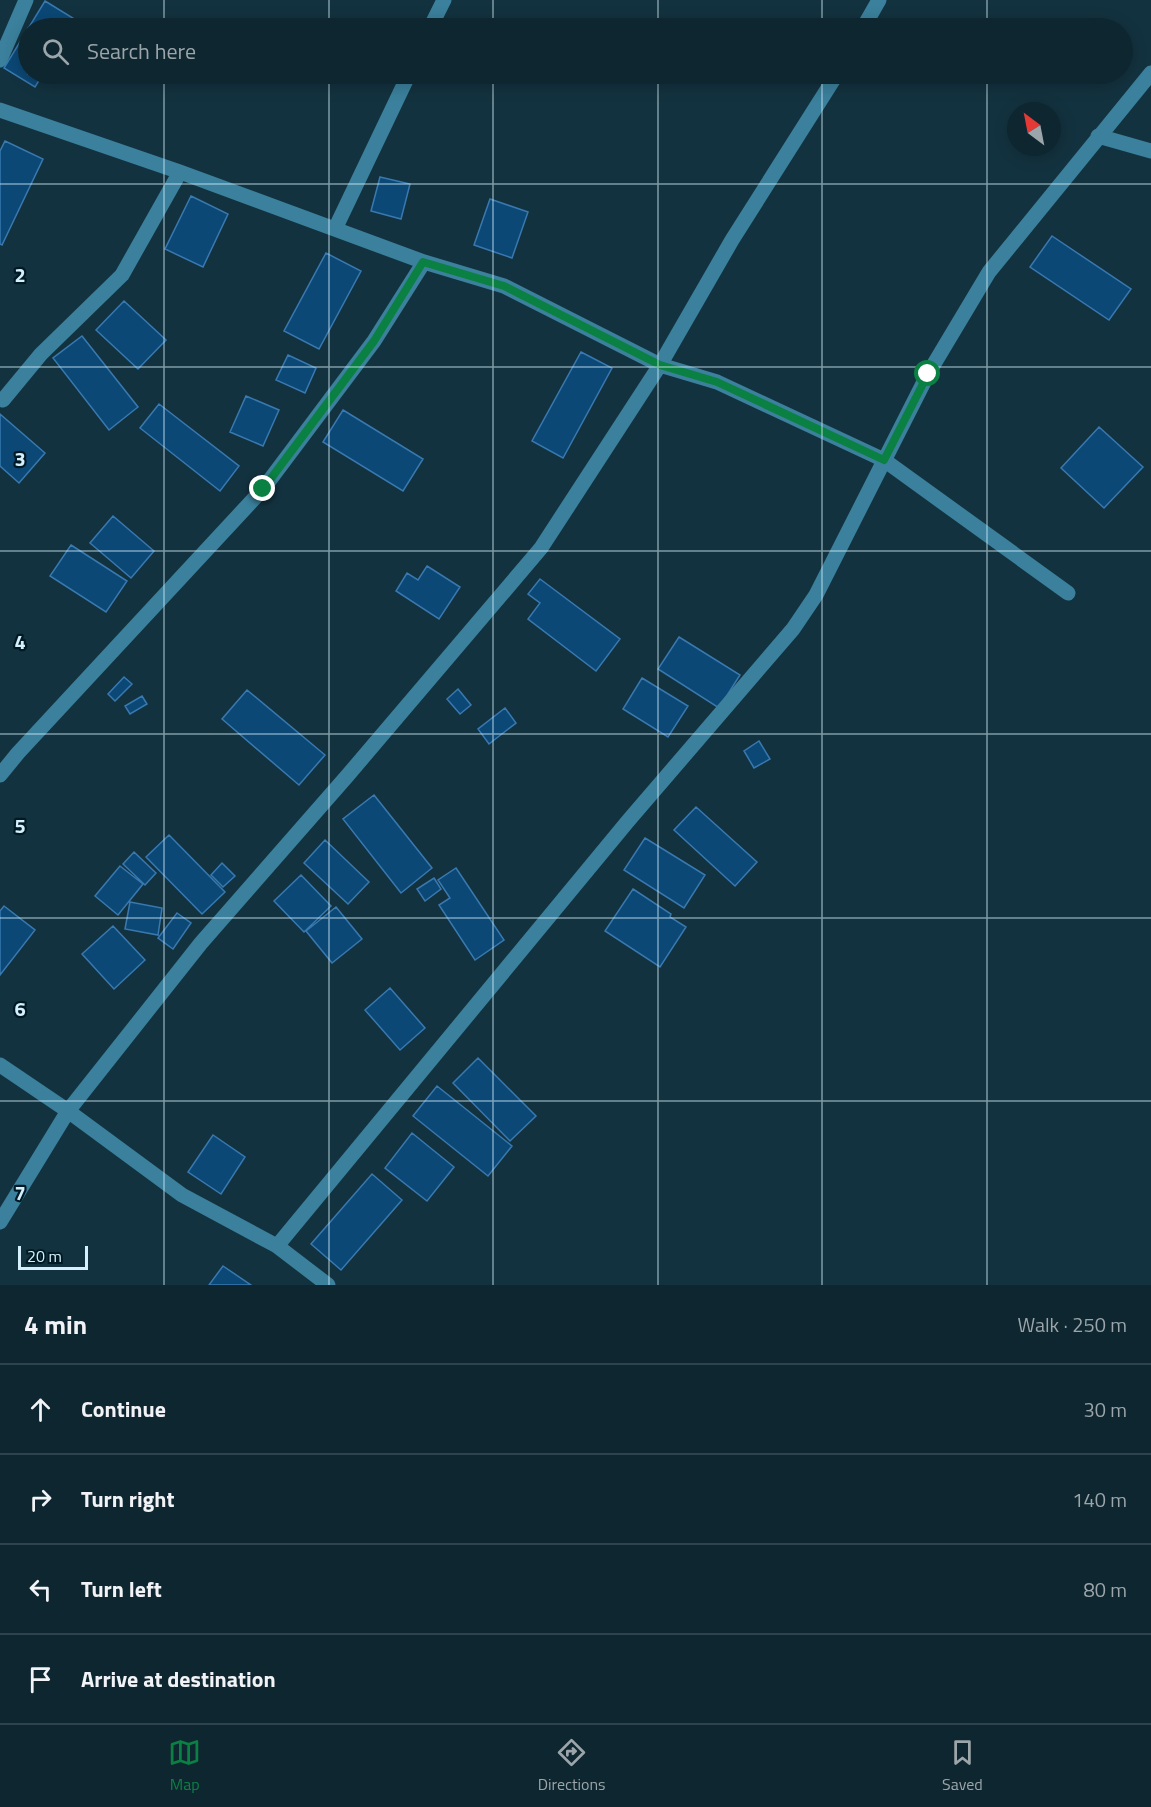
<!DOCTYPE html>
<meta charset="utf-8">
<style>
body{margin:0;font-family:"Titillium Web",sans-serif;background:#1c323b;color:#f1f3f6}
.compass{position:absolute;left:1007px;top:102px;width:54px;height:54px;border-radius:50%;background:#0e262f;box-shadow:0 3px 15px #0003;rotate:328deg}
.scale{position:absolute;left:18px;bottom:15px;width:70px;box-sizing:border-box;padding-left:6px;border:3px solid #d5f0fc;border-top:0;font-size:16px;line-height:21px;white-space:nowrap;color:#d5f0fc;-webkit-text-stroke:4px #001a25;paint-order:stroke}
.stop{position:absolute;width:18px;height:18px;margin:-14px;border:4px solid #0b8043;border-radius:50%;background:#fff}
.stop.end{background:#0b8043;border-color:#fff;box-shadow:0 2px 6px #0008}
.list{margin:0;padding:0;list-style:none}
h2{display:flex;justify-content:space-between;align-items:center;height:78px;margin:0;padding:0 24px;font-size:26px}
h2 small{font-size:20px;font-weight:400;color:#9ba5aa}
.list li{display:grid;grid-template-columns:39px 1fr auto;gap:18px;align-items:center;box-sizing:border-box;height:90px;padding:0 24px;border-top:2px solid #2e434b}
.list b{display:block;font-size:22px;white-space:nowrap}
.list em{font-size:20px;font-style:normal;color:#9ba5aa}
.icon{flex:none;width:33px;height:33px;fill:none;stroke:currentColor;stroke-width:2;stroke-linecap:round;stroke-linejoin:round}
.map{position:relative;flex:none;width:1151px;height:1285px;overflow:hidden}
.search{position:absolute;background:#0e262f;box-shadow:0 3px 15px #0003;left:18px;right:18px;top:18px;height:66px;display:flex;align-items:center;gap:15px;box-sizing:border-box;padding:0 21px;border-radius:33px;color:#9ba5aa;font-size:22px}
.sheet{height:438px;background:#0e262f}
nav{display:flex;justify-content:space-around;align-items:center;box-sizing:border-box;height:84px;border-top:2px solid #2e434b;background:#0e262f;font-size:16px;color:#9ba5aa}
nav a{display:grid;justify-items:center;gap:3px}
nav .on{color:#0b8043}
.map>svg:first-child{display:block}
.building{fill:#0b4876;stroke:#3979b0;stroke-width:1.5}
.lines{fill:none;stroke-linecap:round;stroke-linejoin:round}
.minor{stroke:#3b809c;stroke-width:15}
.route{stroke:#0b8043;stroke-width:8}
.grid{fill:none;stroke:#d5f0fc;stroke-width:1.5;stroke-opacity:0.55}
.grid-label{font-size:20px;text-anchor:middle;font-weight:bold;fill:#d5f0fc;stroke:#001a25;stroke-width:4.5;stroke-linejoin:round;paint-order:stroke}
</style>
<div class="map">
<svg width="1151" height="1285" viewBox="0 0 1151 1285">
<rect width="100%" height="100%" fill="#13323f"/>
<path class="building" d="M45,1L76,20L71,28H28V74H43L35,87L4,68Z
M5,141L43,159L2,245L0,244V151Z
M380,177L410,184L401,219L371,211Z
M191,196L228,214L203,267L165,249Z
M490,199L528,212L512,258L474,245Z
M1052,236L1131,289L1109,320L1030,267Z
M326,253L361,271L319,349L284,331Z
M124,301L166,340L138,369L96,330Z
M82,336L138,407L109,430L53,358Z
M581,352L612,368L563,458L532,441Z
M288,355L316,368L305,393L276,380Z
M246,396L279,410L263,446L230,432Z
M159,404L239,466L220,491L140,428Z
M343,410L423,459L403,491L323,442Z
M0,414L45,453L19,483L0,466Z
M1099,427L1143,467L1104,508L1061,468Z
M113,516L154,551L131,578L90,543Z
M71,545L127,581L106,612L50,576Z
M427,566L460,587L439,619L396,591L407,573L418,580Z
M540,579L620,639L596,671L528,619L540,603L528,594Z
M679,637L740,675L719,708L658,669Z
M124,677L132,684L115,701L108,694Z
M642,678L688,706L668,737L623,709Z
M458,689L471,705L460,714L447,699Z
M247,690L325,755L299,785L222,719Z
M142,696L147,704L130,714L125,706Z
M505,708L516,723L489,744L478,729Z
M759,741L770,759L754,768L744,751Z
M374,795L432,868L401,893L343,819Z
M696,807L757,862L735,886L674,830Z
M169,835L225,892L202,914L146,857Z
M645,838L705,875L684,908L624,870Z
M325,840L369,882L348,904L304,863Z
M134,852L156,873L145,885L123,864Z
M222,863L235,876L223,887L211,875Z
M120,866L143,884L118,915L95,896Z
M456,868L504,940L475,960L439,905L450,898L438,880Z
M301,875L331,906L304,932L274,901Z
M434,878L441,889L425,901L417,889Z
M633,889L671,914L670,917L686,927L660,967L605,931Z
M130,902L162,908L158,935L125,929Z
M4,906L35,930L0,975V911Z
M336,907L362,939L332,963L306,931Z
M177,913L191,923L173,949L158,938Z
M113,926L145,960L114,989L82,954Z
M390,988L425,1028L400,1050L365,1010Z
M478,1058L536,1116L510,1141L453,1083Z
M437,1086L512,1146L488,1176L413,1116Z
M412,1133L454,1167L427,1201L385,1168Z
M213,1135L245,1157L221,1194L188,1172Z
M372,1174L402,1200L341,1270L311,1244Z
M223,1266L251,1285H209Z"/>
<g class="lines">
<path class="minor" d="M430,28L444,0
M863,28L879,0
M0,60L26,0
M0,110L180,172L424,262L504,286L660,365L717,382L884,460L1068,593
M1098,136L1151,151
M335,229L409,74
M3,400L41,354L122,275L180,172
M0,775L18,753L263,489L374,341L424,262
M0,1065L68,1111L182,1195L277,1246L328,1285
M0,1222L68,1111L201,943L348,775L541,548L660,365L732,240L837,74
M277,1246L628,821L793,629L816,595L928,374L989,272L1151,73"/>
</g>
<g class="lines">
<path class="route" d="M263,489L374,341L423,262L504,286L660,365L717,382L884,460L928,374"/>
</g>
<path class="grid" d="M164,0V28M329,0V28M493,0V28M658,0V28M822,0V28M987,0V28M164,74V1285M329,74V1285M493,74V1285M658,74V1285M822,74V1285M987,74V1285M0,184H1151M0,367H1151M0,551H1151M0,734H1151M0,918H1151M0,1101H1151"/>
<g class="grid-label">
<text x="20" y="282">2</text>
<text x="20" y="466">3</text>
<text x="20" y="649">4</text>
<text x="20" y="833">5</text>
<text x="20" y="1016">6</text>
<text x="20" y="1200">7</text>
</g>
</svg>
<svg class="compass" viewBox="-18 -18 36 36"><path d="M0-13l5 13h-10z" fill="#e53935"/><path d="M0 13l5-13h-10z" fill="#9ba5aa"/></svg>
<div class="scale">20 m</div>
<div class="stop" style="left:928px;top:374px"></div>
<div class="stop end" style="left:263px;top:489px"></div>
<div class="search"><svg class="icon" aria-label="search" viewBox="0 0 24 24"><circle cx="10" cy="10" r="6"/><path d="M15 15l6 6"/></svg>Search here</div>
</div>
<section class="sheet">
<h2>4 min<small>Walk · 250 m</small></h2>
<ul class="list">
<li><svg class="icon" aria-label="ahead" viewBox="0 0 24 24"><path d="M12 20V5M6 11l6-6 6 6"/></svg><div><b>Continue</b></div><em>30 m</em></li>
<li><svg class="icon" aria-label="right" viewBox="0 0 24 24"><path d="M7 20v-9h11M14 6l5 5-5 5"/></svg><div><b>Turn right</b></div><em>140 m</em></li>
<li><svg class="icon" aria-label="left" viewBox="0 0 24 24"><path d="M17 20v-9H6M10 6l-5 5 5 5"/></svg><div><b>Turn left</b></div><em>80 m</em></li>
<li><svg class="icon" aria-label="arrive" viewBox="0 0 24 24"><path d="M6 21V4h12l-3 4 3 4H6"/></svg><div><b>Arrive at destination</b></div></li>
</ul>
</section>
<nav>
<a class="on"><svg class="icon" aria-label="map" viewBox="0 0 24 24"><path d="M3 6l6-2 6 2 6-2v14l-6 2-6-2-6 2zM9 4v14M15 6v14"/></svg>Map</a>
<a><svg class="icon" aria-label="directions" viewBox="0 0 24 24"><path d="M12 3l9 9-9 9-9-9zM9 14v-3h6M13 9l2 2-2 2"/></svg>Directions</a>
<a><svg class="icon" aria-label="saved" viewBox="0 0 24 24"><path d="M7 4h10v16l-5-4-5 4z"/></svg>Saved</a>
</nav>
